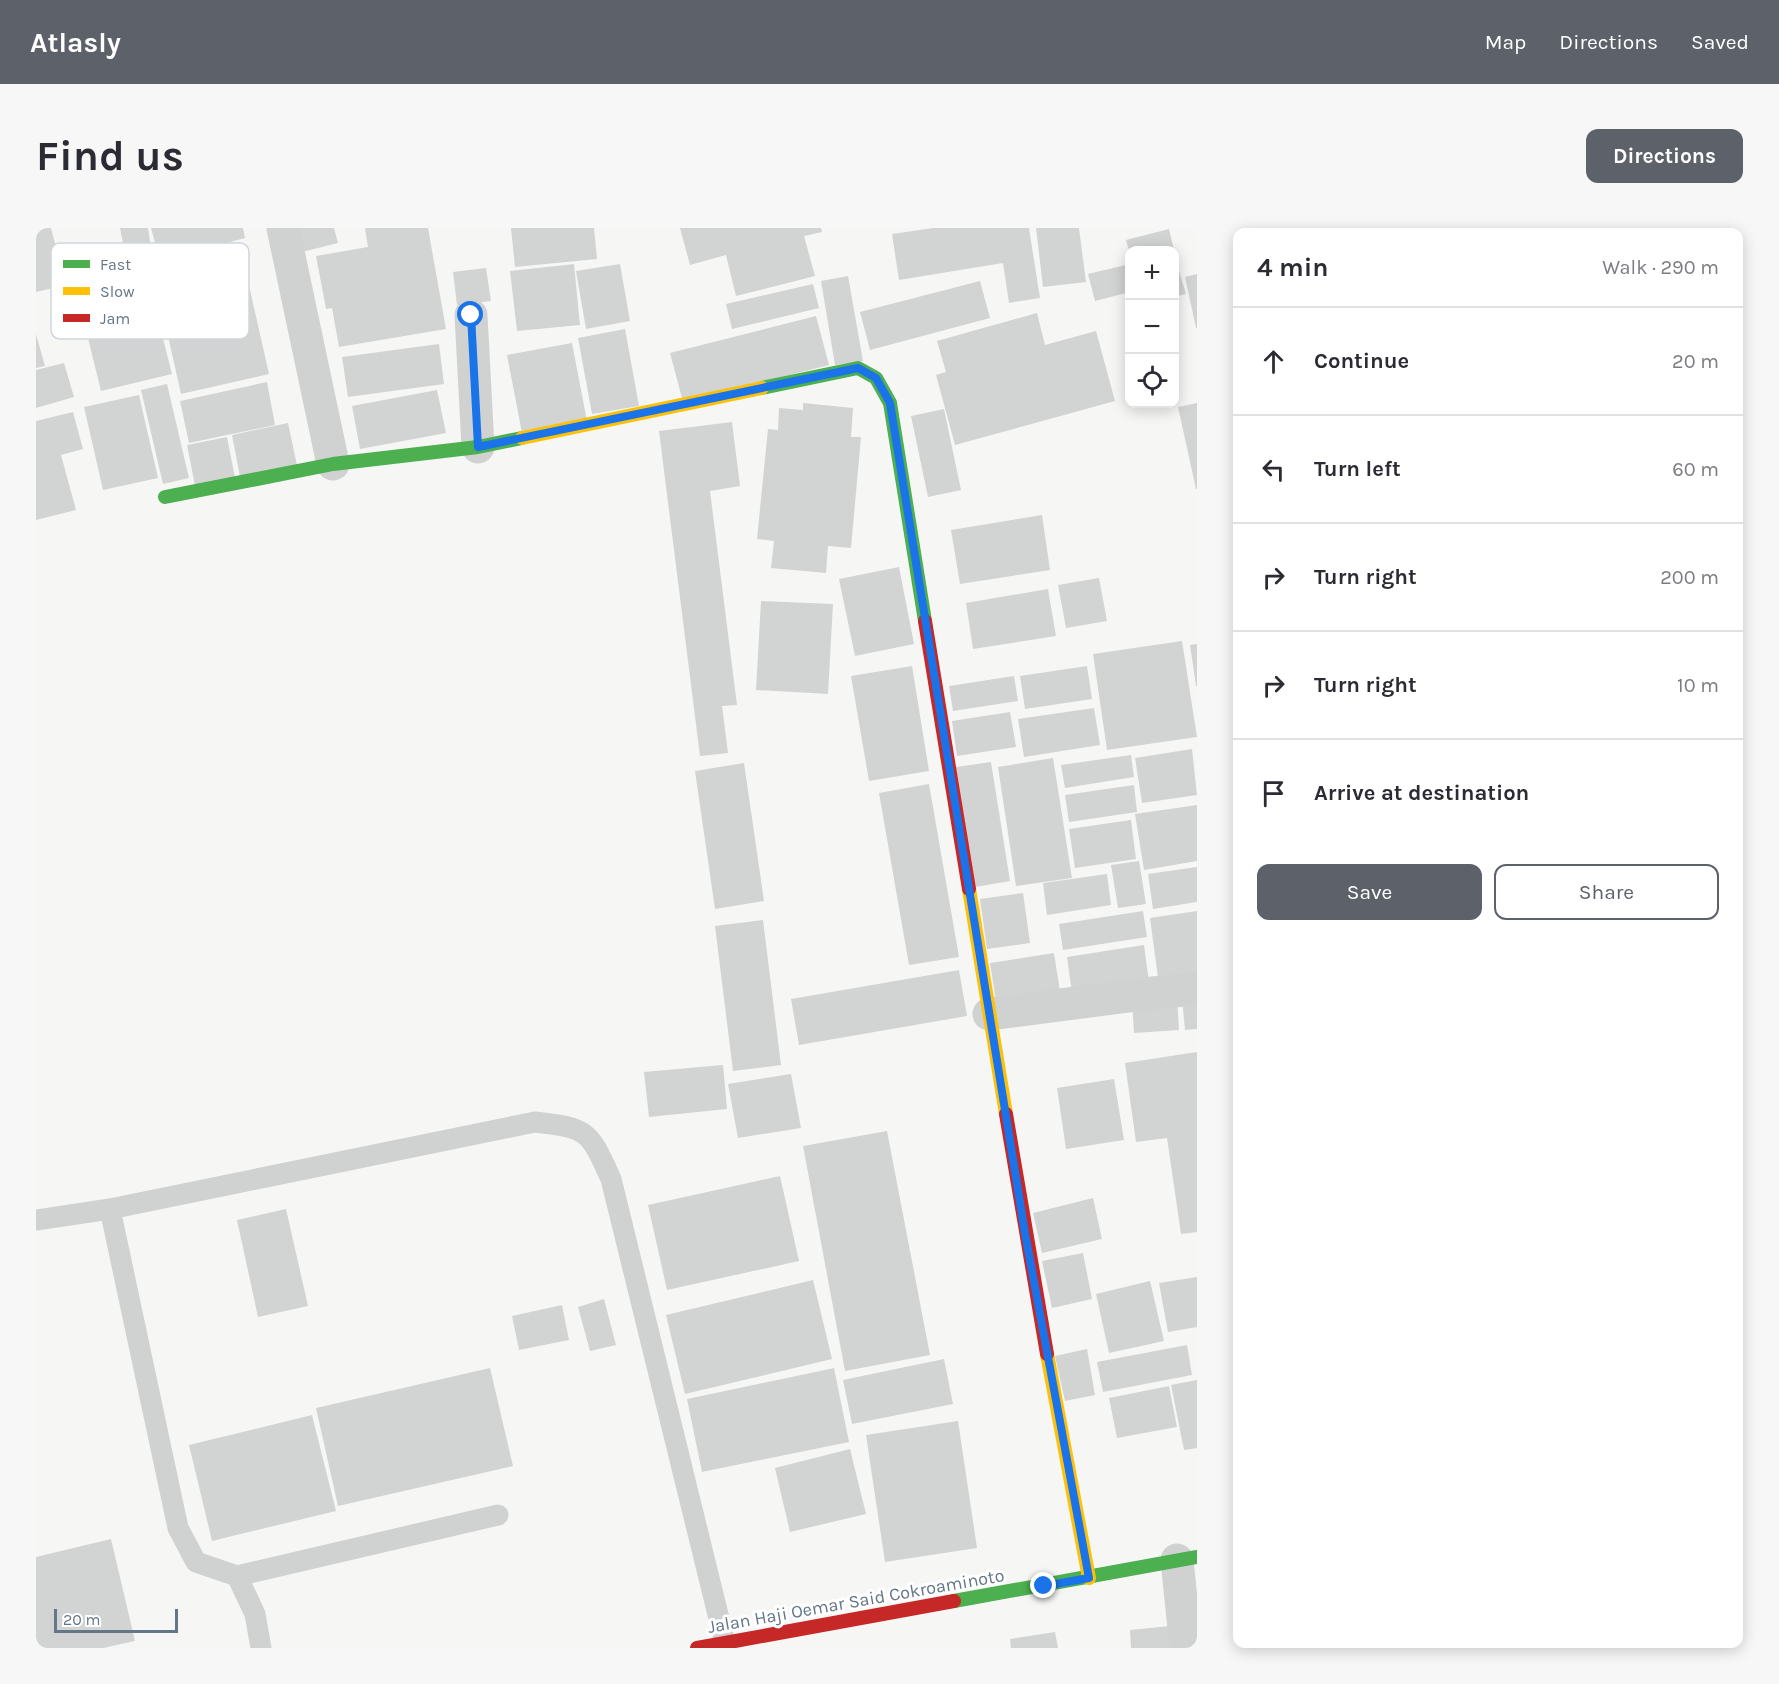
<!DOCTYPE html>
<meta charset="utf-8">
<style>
body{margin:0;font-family:Karla,sans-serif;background:#f7f7f7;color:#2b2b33}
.controls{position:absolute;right:18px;top:18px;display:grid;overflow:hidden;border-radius:12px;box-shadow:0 3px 15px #0003}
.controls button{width:54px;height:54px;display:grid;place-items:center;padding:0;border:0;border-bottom:2px solid #e1e1e2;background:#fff;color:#2b2b33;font:30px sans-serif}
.scale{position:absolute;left:18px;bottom:15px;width:124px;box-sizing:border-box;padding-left:6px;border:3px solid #647688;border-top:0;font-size:16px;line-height:21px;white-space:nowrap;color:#647688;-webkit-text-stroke:4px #fff;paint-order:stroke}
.stop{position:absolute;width:18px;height:18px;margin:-14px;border:4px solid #1a73e8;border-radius:50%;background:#fff}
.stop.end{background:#1a73e8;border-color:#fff;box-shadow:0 2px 6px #0008}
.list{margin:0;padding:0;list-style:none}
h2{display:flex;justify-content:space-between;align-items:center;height:78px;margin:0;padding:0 24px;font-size:26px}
h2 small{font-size:20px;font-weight:400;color:#7c7c81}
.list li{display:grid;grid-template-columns:39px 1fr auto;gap:18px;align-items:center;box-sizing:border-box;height:108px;padding:0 24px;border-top:2px solid #e1e1e2}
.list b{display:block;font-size:22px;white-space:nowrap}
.list em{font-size:20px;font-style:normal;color:#7c7c81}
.actions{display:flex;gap:12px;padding:18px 24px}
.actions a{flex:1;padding:14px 0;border:2px solid #5c616a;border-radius:12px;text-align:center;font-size:21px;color:#5c616a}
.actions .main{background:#5c616a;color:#fff}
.icon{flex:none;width:33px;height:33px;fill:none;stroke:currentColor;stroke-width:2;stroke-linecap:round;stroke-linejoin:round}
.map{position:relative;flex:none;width:1161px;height:1420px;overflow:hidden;border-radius:12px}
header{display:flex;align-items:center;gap:36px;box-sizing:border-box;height:84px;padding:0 30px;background:#5c616a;color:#fff}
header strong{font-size:28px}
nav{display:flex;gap:33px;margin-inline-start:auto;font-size:21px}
.intro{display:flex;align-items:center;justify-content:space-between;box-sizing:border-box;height:144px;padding:0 36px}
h1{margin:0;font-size:42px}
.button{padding:15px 27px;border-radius:12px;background:#5c616a;color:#fff;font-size:21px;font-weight:700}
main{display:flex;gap:36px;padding:0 36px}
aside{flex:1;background:#fff;border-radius:12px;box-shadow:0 3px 15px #0003}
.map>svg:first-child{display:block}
.building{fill:#d2d3d3}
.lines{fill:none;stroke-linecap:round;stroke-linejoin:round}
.lane{stroke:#d0d2d2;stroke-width:21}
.street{stroke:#d0d2d2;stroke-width:33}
.fast{stroke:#4caf50;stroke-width:14}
.slow{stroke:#ffc107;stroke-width:14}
.jam{stroke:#c62828;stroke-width:14}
.route{stroke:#1a73e8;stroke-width:8}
.labels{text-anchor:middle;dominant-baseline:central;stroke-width:6;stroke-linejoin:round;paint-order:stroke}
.street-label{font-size:18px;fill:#647688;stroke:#fff}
.key{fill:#fff;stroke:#d0d6db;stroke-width:1.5}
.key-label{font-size:16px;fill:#647688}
</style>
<header>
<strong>Atlasly</strong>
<nav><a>Map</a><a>Directions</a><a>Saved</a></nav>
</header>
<div class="intro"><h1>Find us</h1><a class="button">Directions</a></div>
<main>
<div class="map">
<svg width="1161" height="1420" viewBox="0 0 1161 1420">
<rect width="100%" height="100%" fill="#f6f7f5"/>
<path class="building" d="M0,0H15L30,57L0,64Z
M84,0H112L115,20L89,26Z
M115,0H207L209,10L124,33Z
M256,0H298L302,15L262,25Z
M329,0H392L410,101L303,119L296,80L290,81L280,28L332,19Z
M475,0H558L561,31L479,39Z
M644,0H785L786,4L768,8L779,48L700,68L690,27L654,37Z
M897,0H993L1004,70L973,75L967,35L863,52L856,6Z
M1000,0H1043L1050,54L1007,59Z
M1133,1L1138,22H1093L1090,12Z
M205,22L233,146L145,166L117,41Z
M1138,26L1150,66L1138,69Z
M106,28L136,146L65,163L36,45Z
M538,36L544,97L481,103L474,43Z
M584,36L594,93L550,101L540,43Z
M1094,36V64L1059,73L1052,46Z
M450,40L455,73L421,77L417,44Z
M1161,46V100H1160L1149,49Z
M812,48L827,133L799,137L785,53Z
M944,53L954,90L834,122L824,84Z
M777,56L783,80L696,101L690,76Z
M1001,85L1009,117L1060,103L1079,173L919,217L900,147L910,144L901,113Z
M780,88L793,137L647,174L634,125Z
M589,101L603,178L556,186L542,110Z
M0,106L9,138L0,140Z
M536,115L551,193L486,205L471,127Z
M403,116L408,156L312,169L306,129Z
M28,135L38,169L0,180V142Z
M231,154L239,197L153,215L144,173Z
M131,156L153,250L127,256L105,162Z
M401,162L410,205L324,221L316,178Z
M103,167L122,250L67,262L48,179Z
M767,175L817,180L815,209H825L815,320L792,318L790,345L735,340L738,313L721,311L732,201L742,202L743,180L767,182Z
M1161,175V261H1160L1142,179Z
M908,181L925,262L892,269L875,188Z
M37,184L47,221L25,227L40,282L0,292V193Z
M696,194L704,258L674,263L701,477L686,478L692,525L664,528L623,203Z
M252,195L262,242L205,254L196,207Z
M191,209L200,255L160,263L151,217Z
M1006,287L1014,342L924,356L915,302Z
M863,339L878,416L819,428L803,351Z
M1063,350L1071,393L1030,400L1022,357Z
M1012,361L1020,408L937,421L930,375Z
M725,373L797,376L792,466L720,462Z
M1146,413L1161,509L1071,522L1057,426Z
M1161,416V458H1160L1154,417Z
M876,438L893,543L833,553L815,448Z
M1051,438L1056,471L989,481L984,448Z
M978,448L982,473L917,483L913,458Z
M1058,480L1064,517L988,529L982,491Z
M974,484L980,519L921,528L916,493Z
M1156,521L1161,567L1106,575L1099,530Z
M1095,527L1098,549L1029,560L1025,537Z
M1017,530L1036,650L980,658L962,539Z
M955,534L974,653L939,659L920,539Z
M708,535L728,673L679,681L659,543Z
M893,556L923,729L873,737L843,565Z
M1098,557L1101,584L1033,594L1029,567Z
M1161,577V633L1108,642L1099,586Z
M1095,592L1100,631L1039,640L1033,601Z
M1103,633L1110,676L1082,680L1075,637Z
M1161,639V674L1117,681L1112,646Z
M1071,646L1075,677L1011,687L1007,655Z
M987,665L994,715L951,721L944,671Z
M1107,683L1111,709L1027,722L1023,696Z
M1161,683V751L1123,757L1114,690Z
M727,692L745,837L697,843L679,698Z
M1108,717L1113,754L1036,765L1031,729Z
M1018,725L1025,770L961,780L954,735Z
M923,742L931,788L763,817L755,771Z
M1141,769L1143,802L1098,805L1096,772Z
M1161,769V801L1149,802L1146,770Z
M1161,824V1004L1145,1006L1131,910L1100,914L1089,835Z
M687,837L691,881L613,889L608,844Z
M755,846L765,900L702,910L692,856Z
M1078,851L1088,912L1030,921L1021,860Z
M851,903L894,1127L809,1143L767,918Z
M744,948L763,1033L631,1062L612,977Z
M1057,970L1066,1011L1006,1025L997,985Z
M250,981L272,1078L222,1089L201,992Z
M1047,1025L1056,1071L1016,1080L1006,1033Z
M1161,1049V1099L1132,1104L1123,1055Z
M777,1052L796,1131L649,1166L630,1087Z
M1114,1053L1128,1113L1073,1125L1060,1066Z
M568,1071L580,1117L554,1123L542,1079Z
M526,1077L533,1112L483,1122L476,1088Z
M1151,1117L1156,1147L1067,1164L1061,1134Z
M1051,1121L1059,1167L1029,1173L1019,1128Z
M908,1131L917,1176L816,1196L807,1152Z
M454,1140L477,1238L302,1278L280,1180Z
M798,1140L813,1214L666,1244L651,1171Z
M1161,1152V1220L1148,1222L1135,1157Z
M1133,1158L1141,1199L1081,1210L1073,1170Z
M276,1187L300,1283L176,1313L153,1217Z
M922,1193L941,1320L849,1334L830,1207Z
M814,1221L830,1286L754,1304L739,1240Z
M75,1311L99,1413L67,1420H0V1329Z
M1134,1398L1137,1420H1095L1094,1402Z
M1019,1404L1022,1420H975L974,1411Z"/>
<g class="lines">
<path class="lane" d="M74,981L142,1300L160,1334L201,1348L219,1386L225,1420
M0,992L74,981L499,894C553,900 553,903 575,951L689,1415
M201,1348L462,1287"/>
<path class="street" d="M247,0L297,236
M435,87L442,219
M953,786L1116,765L1161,761
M1141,1332L1150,1420"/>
<path class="fast" d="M726,160L822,140L840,150L854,175L889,393
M129,269L297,236L442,219L486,210
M918,1373L1161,1329"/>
<path class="slow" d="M486,210L726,160
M933,661L970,886
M1011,1126L1053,1350"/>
<path class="jam" d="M889,393L933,661
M970,886L1011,1126
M661,1420L918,1373"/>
</g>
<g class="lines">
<path class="route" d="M435,87L442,219L822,140L840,150L854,175L989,1005L1053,1350L1008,1358"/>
</g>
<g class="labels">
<g class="street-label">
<text transform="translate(820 1373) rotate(-10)">Jalan Haji Oemar Said Cokroaminoto</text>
</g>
</g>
<rect x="15" y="15" width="198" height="96" rx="9" class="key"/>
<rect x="27" y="32" width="27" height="8" fill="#4caf50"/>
<rect x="27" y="59" width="27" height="8" fill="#ffc107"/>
<rect x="27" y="86" width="27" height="8" fill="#c62828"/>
<g class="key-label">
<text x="64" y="42">Fast</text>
<text x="64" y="69">Slow</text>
<text x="64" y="96">Jam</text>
</g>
</svg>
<div class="controls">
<button>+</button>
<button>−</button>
<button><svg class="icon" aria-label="locate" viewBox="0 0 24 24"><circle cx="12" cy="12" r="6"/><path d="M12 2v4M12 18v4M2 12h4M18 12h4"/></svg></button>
</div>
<div class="scale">20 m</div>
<div class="stop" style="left:435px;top:87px"></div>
<div class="stop end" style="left:1008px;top:1358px"></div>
</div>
<aside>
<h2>4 min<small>Walk · 290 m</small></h2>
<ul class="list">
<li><svg class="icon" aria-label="ahead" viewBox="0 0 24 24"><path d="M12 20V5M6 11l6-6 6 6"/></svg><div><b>Continue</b></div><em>20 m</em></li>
<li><svg class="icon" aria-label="left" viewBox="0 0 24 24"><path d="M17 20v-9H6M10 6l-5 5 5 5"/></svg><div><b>Turn left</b></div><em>60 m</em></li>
<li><svg class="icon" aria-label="right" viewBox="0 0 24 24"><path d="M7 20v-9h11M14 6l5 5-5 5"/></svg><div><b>Turn right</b></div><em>200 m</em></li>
<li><svg class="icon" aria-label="right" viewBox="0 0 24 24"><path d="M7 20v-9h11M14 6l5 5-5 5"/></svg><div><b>Turn right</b></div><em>10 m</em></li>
<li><svg class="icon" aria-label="arrive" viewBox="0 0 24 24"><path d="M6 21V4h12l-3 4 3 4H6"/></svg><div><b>Arrive at destination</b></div></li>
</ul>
<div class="actions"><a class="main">Save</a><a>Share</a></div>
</aside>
</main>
